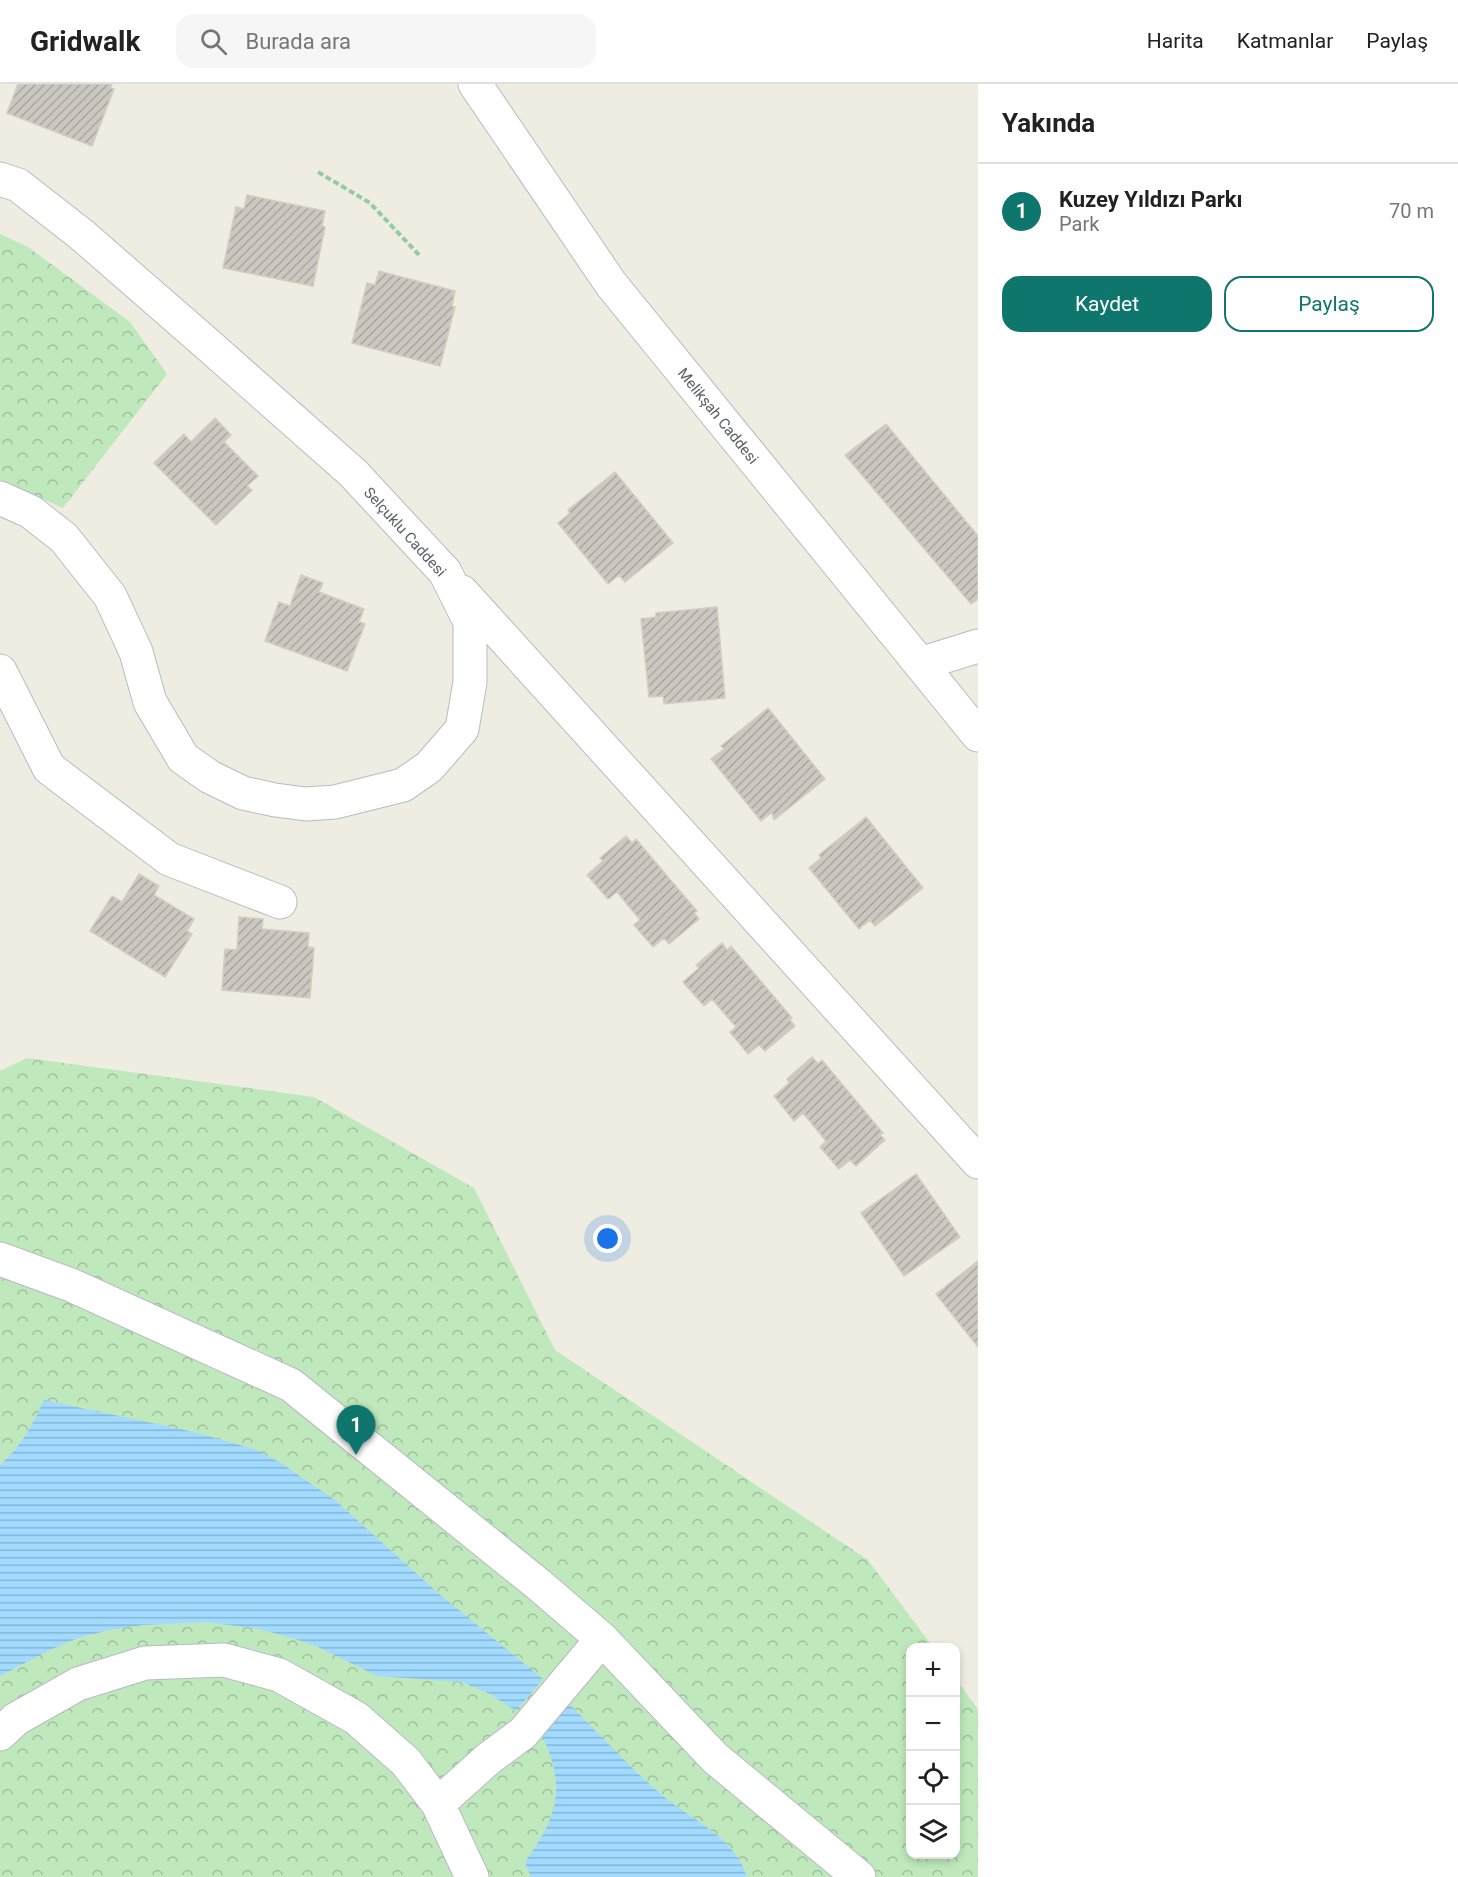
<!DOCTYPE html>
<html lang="tr">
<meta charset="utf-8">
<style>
body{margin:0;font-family:Roboto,sans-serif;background:#f6f6f6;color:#222}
.controls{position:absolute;right:18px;bottom:18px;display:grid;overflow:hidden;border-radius:12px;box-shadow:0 3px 9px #0003}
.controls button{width:54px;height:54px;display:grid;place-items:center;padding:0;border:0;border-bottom:2px solid #e0e0e0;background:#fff;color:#222;font:30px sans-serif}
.you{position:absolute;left:608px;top:1155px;width:21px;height:21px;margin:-15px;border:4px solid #fff;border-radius:50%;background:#1a73e8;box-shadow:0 0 0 9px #1a73e833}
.badge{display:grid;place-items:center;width:39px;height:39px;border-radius:50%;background:#0f766e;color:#fff;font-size:20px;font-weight:700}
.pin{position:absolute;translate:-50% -50px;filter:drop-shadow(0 2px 3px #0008)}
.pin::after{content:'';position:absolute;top:32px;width:21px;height:18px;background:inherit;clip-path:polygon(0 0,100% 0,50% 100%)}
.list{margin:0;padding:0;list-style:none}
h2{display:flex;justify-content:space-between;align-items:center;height:78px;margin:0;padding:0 24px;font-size:26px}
h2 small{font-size:20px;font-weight:400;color:#767676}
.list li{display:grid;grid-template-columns:39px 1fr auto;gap:18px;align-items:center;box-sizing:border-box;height:96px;padding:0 24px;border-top:2px solid #e0e0e0}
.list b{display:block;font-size:22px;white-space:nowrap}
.list p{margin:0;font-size:20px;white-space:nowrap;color:#767676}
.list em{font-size:20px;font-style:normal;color:#767676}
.actions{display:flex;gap:12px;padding:18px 24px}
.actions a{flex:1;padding:14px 0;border:2px solid #0f766e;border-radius:18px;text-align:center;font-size:21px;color:#0f766e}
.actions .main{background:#0f766e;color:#fff}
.icon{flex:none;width:33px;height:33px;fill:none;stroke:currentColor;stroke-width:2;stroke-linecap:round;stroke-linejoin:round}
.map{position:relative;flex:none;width:978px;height:1793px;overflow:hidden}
header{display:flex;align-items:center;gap:36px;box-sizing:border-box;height:84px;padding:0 30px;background:#fff;border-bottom:2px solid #e0e0e0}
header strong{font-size:28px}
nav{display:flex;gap:33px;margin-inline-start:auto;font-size:21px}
.search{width:420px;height:54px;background:#f6f6f6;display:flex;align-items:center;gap:15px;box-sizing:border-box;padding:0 21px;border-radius:18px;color:#767676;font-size:22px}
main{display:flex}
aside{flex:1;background:#fff}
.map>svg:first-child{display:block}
.forest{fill:url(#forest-crowns)}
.water{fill:url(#water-rules)}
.building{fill:url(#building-hatch);stroke:#d4cdc0;stroke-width:1.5}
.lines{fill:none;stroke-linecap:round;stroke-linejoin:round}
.minor-casing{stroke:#b8bbc0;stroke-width:35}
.path{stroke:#95cba1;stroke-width:4;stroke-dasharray:6 3;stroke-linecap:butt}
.minor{stroke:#fff;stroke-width:33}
.labels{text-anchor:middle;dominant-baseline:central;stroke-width:5;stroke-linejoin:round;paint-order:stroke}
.street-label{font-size:15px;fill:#5b6065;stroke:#fff}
</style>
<header>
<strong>Gridwalk</strong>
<div class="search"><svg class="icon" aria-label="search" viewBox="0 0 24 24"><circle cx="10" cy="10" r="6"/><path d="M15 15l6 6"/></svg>Burada ara</div>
<nav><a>Harita</a><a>Katmanlar</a><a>Paylaş</a></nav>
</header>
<main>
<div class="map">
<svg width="978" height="1793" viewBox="0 0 978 1793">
<defs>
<pattern id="forest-crowns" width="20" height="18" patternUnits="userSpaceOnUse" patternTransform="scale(1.5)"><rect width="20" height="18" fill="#bfe9bc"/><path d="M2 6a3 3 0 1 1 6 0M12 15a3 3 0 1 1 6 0" fill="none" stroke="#9ec09c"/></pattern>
<pattern id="water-rules" width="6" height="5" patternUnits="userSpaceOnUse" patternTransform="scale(1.5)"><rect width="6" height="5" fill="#a2dbff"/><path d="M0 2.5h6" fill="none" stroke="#87b5d2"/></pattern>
<pattern id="building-hatch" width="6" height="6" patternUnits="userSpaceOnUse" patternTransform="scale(1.5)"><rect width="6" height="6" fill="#ccc8c1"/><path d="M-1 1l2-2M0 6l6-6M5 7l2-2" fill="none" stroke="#a9a6a0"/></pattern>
</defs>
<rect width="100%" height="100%" fill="#efece2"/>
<path class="forest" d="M0,150L28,163L130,238L167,290L63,424L0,396Z
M27,974L314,1013L474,1104L555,1266L868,1476L933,1563L910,1564V1770H956V1595L978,1625V1793H0V987Z"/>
<path class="water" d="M44,1316L194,1348L254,1365L281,1379L335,1416L437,1508L543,1595L516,1627L490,1610L462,1598L377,1592L316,1562L292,1554L259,1545L205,1538L143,1541L109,1546L78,1554L48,1567L0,1592V1381C20,1364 33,1340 44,1316Z
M562,1613C595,1645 628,1682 663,1712C693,1737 735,1753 747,1793H531L525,1778C562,1728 566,1696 537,1642Z"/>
<path class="building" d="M18,0H112L110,4L114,5L92,62L7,29Z
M247,111L325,127L322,142L325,143L313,202L223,184L236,123L244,125Z
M379,187L455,207L452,222L455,223L440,282L352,259L367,199L375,201Z
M215,334L231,351L224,358L258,392L247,402L252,406L216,441L154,379L184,350L191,358Z
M886,340L978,452V515L971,520L845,371Z
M615,388L673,459L625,498L619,491L608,500L558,439L570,429L568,426Z
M301,491L323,499L319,508L364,525L359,538L365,540L347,587L265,557L279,518L290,522Z
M717,523L725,614L664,620L663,612L649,613L641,535L656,533V529Z
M768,624L825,695L774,736L772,728L761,737L711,675L724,665L721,662Z
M866,733L923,804L875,842L870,836L859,845L809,784L821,774L819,771Z
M626,752L632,759L636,755L697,827L694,829L699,835L669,860L664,854L653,863L634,841L640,836L617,808L608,815L587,791L603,777L600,774Z
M139,790L159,802L154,811L194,835L187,847L192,850L165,893L90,847L112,812L122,818Z
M239,833L263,835L262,845L309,849L308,863L314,864L310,914L222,906L225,865L237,866Z
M722,859L727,866L731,862L792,934L790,936L795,942L765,967L759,961L748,970L730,948L736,943L712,915L704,922L683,898L699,884L696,881Z
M812,973L818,980L822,976L883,1049L880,1051L885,1056L856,1082L850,1076L839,1085L820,1063L826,1057L803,1029L794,1037L774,1012L789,999L787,995Z
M916,1090L960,1153L904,1192L861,1129Z
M978,1177V1263L936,1210Z"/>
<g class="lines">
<g class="minor-casing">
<path id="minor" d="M475,0L611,200L978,651
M0,95L18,101L82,151L206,259L353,389L445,488L470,538V598L462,645L429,683L403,701L335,718L306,720L275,716L243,709L210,693L183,674L150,618L136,568L110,512L64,454L31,428L0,414
M462,508L978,1078
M920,580L978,562
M0,587L49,684L169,775L280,818
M0,1175L71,1201L291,1301L538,1500L602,1555L715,1674L859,1793
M0,1650L16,1635L78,1600L145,1579L224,1576L279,1591L356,1634L406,1678L438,1720L472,1793
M438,1720L488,1675L523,1649L602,1555"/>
</g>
<path class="path" d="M318,88L370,119L421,173"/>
<use href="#minor" class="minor"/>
</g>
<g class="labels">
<g class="street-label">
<text transform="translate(718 332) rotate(51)">Melikşah Caddesi</text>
<text transform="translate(405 448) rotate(48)">Selçuklu Caddesi</text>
</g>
</g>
</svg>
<div class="controls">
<button>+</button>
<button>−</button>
<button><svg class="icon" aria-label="locate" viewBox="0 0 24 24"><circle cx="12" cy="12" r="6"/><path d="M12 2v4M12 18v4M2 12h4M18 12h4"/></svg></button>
<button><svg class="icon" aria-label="layers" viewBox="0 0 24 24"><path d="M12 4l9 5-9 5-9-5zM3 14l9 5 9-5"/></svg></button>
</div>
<div class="you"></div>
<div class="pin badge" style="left:356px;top:1371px">1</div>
</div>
<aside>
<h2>Yakında<small></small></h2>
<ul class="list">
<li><span class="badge">1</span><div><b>Kuzey Yıldızı Parkı</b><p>Park</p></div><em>70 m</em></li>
</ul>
<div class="actions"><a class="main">Kaydet</a><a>Paylaş</a></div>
</aside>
</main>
